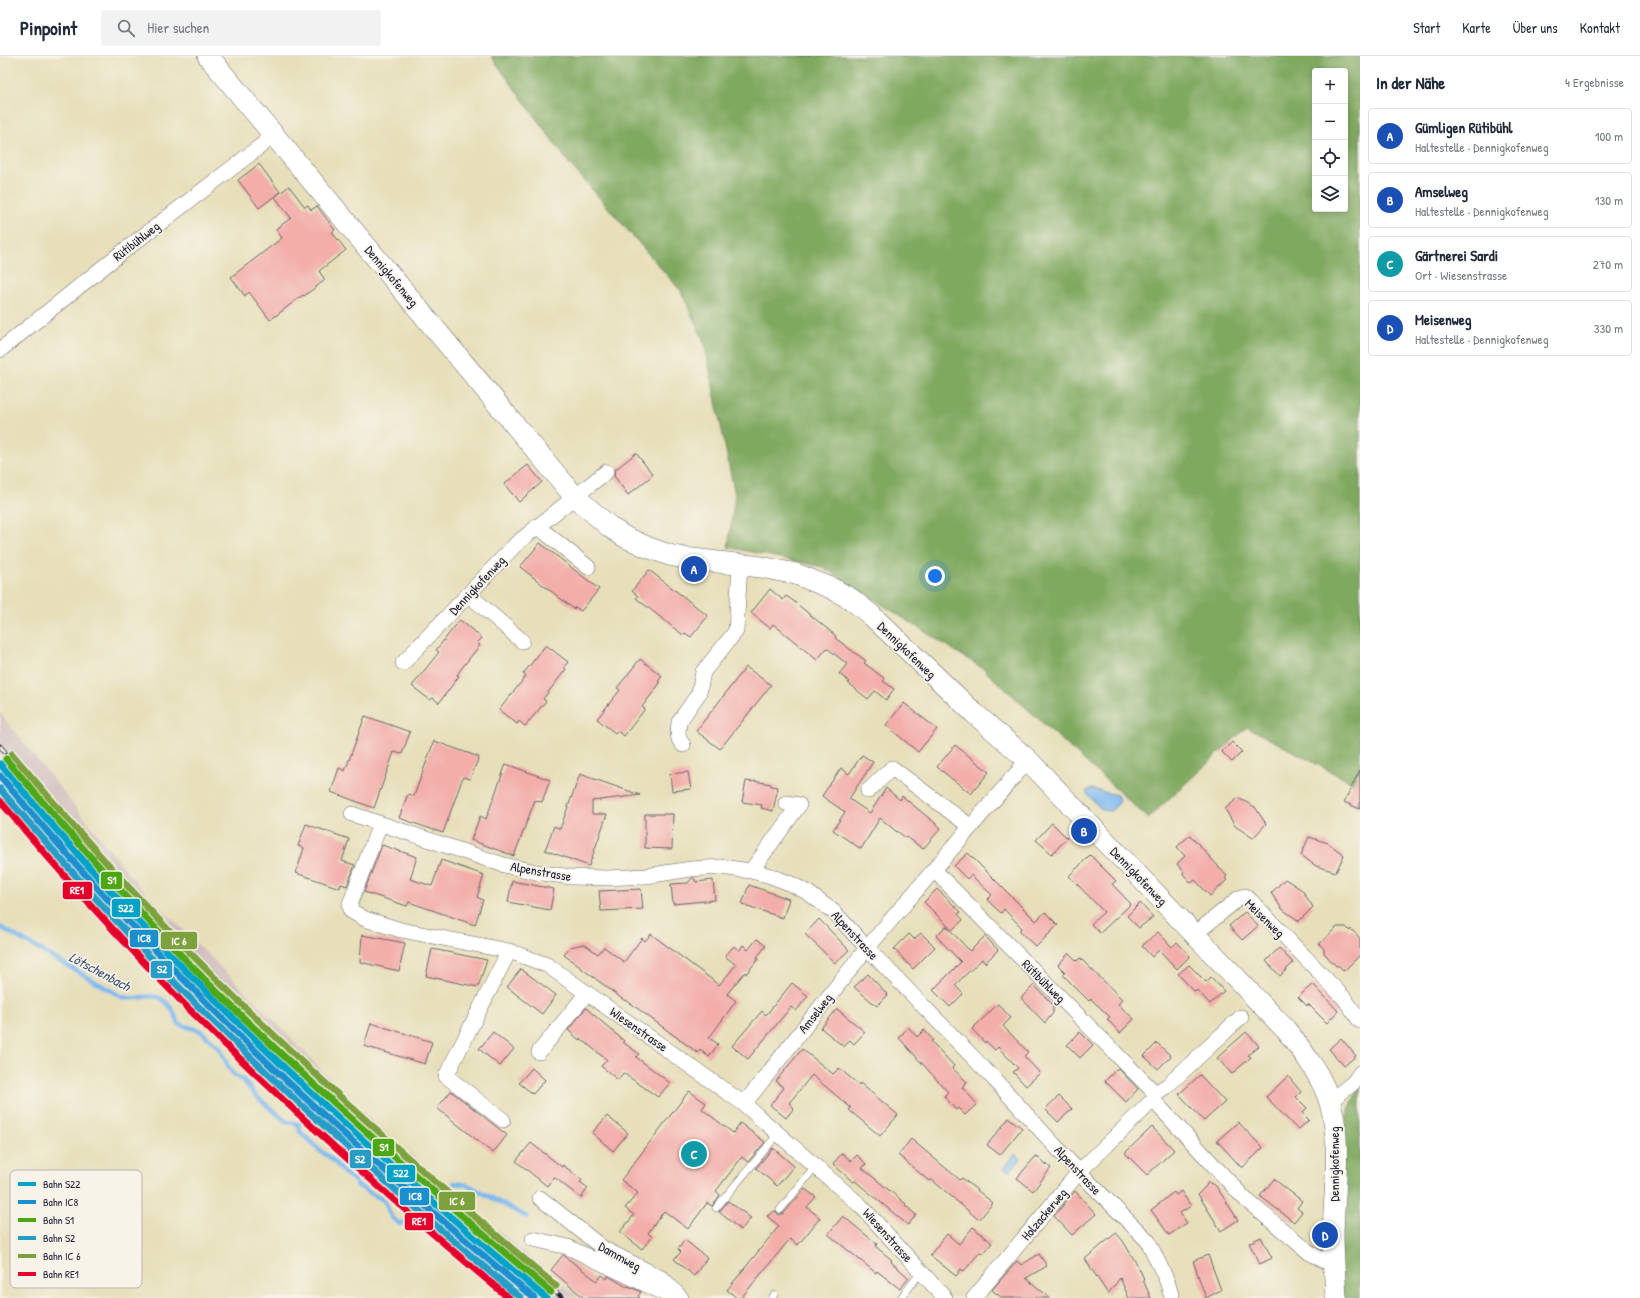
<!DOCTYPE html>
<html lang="de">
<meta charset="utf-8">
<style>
body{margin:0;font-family:"Patrick Hand",sans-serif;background:#f2f2f3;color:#1f2937}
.controls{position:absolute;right:12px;top:12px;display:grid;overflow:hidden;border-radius:4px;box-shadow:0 2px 6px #0003}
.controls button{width:36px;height:36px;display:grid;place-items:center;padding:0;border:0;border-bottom:1px solid #e0e1e3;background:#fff;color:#1f2937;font:20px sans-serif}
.you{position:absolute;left:935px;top:520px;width:14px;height:14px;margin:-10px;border:3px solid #fff;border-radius:50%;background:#1a73e8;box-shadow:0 0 0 6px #1a73e833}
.badge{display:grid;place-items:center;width:26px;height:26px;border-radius:50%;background:#1f6fb2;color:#fff;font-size:13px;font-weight:700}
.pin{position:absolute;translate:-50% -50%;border:2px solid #fff;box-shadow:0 1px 4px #0006}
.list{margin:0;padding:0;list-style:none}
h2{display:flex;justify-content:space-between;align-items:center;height:52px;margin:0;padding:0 16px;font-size:17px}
h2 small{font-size:13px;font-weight:400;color:#747a83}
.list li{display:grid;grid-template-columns:26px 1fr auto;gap:12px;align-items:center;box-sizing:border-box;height:56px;margin:0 8px 8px;padding:0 8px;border:1px solid #e0e1e3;border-radius:4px}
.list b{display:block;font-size:15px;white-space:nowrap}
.list p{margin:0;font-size:13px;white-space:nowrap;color:#747a83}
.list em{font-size:13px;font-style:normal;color:#747a83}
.icon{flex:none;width:22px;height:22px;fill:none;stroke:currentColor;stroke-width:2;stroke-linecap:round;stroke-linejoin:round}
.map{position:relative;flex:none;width:1360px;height:1242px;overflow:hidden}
header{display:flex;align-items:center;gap:24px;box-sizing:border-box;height:56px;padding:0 20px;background:#fff;border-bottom:1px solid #e0e1e3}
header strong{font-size:19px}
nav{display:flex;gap:22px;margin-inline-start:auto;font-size:14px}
.search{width:280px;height:36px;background:#f2f2f3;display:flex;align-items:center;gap:10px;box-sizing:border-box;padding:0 14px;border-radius:4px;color:#747a83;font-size:15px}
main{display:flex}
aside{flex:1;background:#fff}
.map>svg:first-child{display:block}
.industrial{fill:#d1bfbf}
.forest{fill:#80a960;stroke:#51664e;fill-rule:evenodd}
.water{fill:#7fb9f0;stroke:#506e96}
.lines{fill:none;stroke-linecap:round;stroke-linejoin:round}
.stream{stroke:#7fb9f0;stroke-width:4.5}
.building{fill:#f3aeaa}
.lane-casing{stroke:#676467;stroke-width:8}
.street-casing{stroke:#676467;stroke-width:16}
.secondary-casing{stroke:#676467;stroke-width:22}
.lane{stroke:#fff;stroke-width:7}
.street{stroke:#fff;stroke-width:15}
.secondary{stroke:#fff;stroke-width:21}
.rail-casing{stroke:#22223b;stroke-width:4.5}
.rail{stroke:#f7f3e8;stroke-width:3;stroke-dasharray:9;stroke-linecap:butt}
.rail-1-casing{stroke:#f7f3e8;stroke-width:10}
.rail-2-casing{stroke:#f7f3e8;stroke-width:10}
.rail-3-casing{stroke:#f7f3e8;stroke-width:10}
.rail-4-casing{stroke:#f7f3e8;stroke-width:10}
.rail-5-casing{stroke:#f7f3e8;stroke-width:10}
.rail-6-casing{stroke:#f7f3e8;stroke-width:10}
.rail-1{stroke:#02a2c7;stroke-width:7}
.rail-2{stroke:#1a8fce;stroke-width:7}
.rail-3{stroke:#4da713;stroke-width:7}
.rail-4{stroke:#269cc7;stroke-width:7}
.rail-5{stroke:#7ca13d;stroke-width:7}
.rail-6{stroke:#e4002b;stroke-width:7}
.labels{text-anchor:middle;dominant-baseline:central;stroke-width:3.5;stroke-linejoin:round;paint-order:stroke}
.street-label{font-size:13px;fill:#22223b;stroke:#f7f3e8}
.water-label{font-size:14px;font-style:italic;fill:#43577a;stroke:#f7f3e8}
.key{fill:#f7f3e8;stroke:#b7b4b4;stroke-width:1}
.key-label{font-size:11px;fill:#22223b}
.line-badge{stroke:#f7f3e8;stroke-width:1.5}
.badge-label{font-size:11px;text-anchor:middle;font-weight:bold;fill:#fff}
</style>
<header>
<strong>Pinpoint</strong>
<div class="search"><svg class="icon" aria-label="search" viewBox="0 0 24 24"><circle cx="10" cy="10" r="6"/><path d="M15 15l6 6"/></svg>Hier suchen</div>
<nav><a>Start</a><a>Karte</a><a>Über uns</a><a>Kontakt</a></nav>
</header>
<main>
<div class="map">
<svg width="1360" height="1242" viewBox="0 0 1360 1242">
<rect width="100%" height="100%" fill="#f7f3e8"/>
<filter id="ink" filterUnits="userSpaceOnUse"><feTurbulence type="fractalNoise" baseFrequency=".025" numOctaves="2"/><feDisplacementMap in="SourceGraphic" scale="8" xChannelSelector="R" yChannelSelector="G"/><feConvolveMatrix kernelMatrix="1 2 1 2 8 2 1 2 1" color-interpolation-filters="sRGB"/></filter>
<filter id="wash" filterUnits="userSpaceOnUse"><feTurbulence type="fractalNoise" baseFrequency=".012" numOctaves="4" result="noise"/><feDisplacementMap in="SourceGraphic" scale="16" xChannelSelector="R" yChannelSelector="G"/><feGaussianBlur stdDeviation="0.9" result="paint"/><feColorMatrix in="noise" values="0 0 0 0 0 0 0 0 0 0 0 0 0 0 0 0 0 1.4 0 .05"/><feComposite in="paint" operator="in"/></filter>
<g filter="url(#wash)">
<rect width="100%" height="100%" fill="#e7dfba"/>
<path class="industrial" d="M0,657L138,829L273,963L358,1053L472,1152L579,1242H516L332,1086L36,792L0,748Z"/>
<path class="forest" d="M491,0H1360V731L1247,671L1148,762L982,612L823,511L728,491L735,439L704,286L681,235L568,106ZM1315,15H1345V153H1315Z
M1360,1027V1242H1336V1086Z"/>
<path class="water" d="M1091,733L1117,739L1120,746L1111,755L1102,754L1087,738V735Z
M1015,1098L1021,1103L1010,1116L1004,1112Z"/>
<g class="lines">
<path class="stream" d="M0,871L122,941C144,947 155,929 172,953C175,958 176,963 179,968L201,975L220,993L229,1012L234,1019L243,1024L257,1041L287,1066L299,1068L300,1076L319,1094L332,1103L344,1117L352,1122L358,1130L385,1145L391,1161L400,1168L408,1164
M454,1127L468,1129L527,1161"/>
</g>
<g id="blocks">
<path class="building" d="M259,108L280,136L259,152L238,124Z
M289,130L305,151L308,149L311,154L317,150L335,174L332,176L346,194L319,215L325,224L304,240L303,239L270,264L249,236L245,240L231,221L282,182L276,173L291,162L275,141Z
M636,397L653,419L628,439L614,420L615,414Z
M528,409L542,426L519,446L504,428Z
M540,487L599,533L581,555L575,551L574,553L520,511Z
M649,514L708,560L691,581L685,577L683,579L636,542L638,540L632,535Z
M770,533L783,544L786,540L792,544L836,580L835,582L866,605L864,607L885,623L883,625L894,633L886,644L875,635L868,643L848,627L850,626L839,618L847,608L827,592L817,604L773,568L770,572L751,557Z
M460,564L482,582L477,587L480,589L461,613L457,619L459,620L439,647L433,642L430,644L412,630L439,596L436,594Z
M546,589L568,606L564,611L566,613L543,643L546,645L525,670L519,665L517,668L499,654L526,620L523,618Z
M640,603L662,620L658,626L660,627L642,651L645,653L624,680L617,675L615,677L597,663L620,634L617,632Z
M746,611L771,629L720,693L696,675Z
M904,647L937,673L918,696L886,669Z
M365,660L410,676L402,698L394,696L374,752L331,736L339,712L345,715Z
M434,685L479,701L470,723L463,721L443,777L399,762L408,738L414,740Z
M1232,686L1242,696L1232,706L1222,696Z
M955,689L989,716L971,738L937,711Z
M862,699L873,706L849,743L870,757L886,732L900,744L902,740L941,772L923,793L907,781L906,782L897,775V776L880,762L861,793L833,774L845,756L822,740L841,712L849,718Z
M506,708L550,724L542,746L535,744L514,800L471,784L480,760L486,763Z
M1360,714V753L1344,746Z
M688,716L691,733L672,735L670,718Z
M580,718L640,739L592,745V758H607L589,810L545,794L554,770L560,773Z
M746,725L753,726L754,725L771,728V730L778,731L773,755L761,752L762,749L742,746Z
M1238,742L1255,751L1266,768L1253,782L1235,770L1225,753Z
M645,758H673L672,793L645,792Z
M1052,767L1067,782L1052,798L1036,784Z
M306,768L349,783L342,805L355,809L347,830L341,828L340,832L296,817L304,792L298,790Z
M1190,779L1227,820L1225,822L1227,824L1210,840L1195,824L1191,827L1183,818L1184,816L1177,808L1185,800L1177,791Z
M1309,781L1328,787L1344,799L1336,816L1316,810L1301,799Z
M382,789L417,801L410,823L432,830L441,804L484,819L477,841L483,844L475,869L409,846L407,850L364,836Z
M968,797L1036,865L1045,856L1058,869L1036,891L1019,875L1022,872L1004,853L1001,857L987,844L992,839L971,819L967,823L954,810Z
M1090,799L1116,825L1112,828L1131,848L1100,877L1091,868L1104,856L1069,820Z
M692,822H694L696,826L713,824L715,844L673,848L671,828L688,827Z
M1285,823L1302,834L1313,851L1299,865L1282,853L1271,837Z
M512,825L554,833L550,854L508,846Z
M749,829L789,843L783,862L742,848Z
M641,833L643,853L601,855L599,835Z
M937,833L961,856L958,858L963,864L952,874L924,846Z
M1140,847L1153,861L1139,872L1127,860Z
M1245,856L1258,870L1242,884L1229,870Z
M819,863L849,894L835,907L805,878Z
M946,870L970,895L985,880L998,894L985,907L982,903L955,929L963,938L950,951L933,934L961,906L936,880Z
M1337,871H1346L1350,875L1351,873L1360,882V899L1344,915L1339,910H1336L1324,897V893L1319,888Z
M1158,876L1172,891L1177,886L1190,900L1177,913L1159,894L1152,901L1142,890Z
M921,877L935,891L913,913L894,893L909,878L914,883Z
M651,878L719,929L736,909L725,900L734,890L739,895L743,889L748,894L757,883L766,890L757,901L759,902L746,918L745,916L727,938L736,945L709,982L718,988L709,1001L700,994L698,997L626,944L625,945L564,899L570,891L584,888L598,898L604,891L624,906L642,882L645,885Z
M362,879L405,887L399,915L360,906Z
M1279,892L1293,907L1280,920L1266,905Z
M432,893L487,904L478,931L426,920Z
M1069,897L1077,905L1080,902L1123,944L1118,948L1134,963L1120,977L1107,963L1110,961L1091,943L1089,945L1063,919L1065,916L1058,909Z
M1189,909L1206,926L1211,921L1224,935L1210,948L1197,934L1195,936L1178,918Z
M521,913L556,939L542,958L507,931Z
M868,918L888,939L877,950L854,931Z
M792,927L808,940L796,955L791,951L748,1003L732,990L762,955L766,959Z
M1313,928L1338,955L1327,967L1308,948L1307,950L1298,941Z
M1034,929L1053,949V957L1045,967L1021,942Z
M998,948L1011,962L1003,970L1028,996L1024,1000L1040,1017L1026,1030L1013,1016L1018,1012L998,991L995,994L986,985L985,987L972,973Z
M586,952L624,985L623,986L639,998L636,1001L670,1027L658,1041L623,1017L618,1024L601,1010L607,1004L580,982L579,984L568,974Z
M837,953L865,976L854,988L850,984L844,991L821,972Z
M371,967L432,986L425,1008L364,990Z
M908,971L917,981L924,974L933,984L931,985L954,1010L952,1012L967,1026L962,1031L977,1048L965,1059L958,1052L956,1054L944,1040L948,1036L899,982Z
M493,976L514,993L500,1010L479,993Z
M1080,976L1093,989L1080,1002L1067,989Z
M1246,976L1259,990L1248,999L1251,1001L1232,1018L1217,1002Z
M1341,982L1356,1000L1344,1010L1329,993Z
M1157,987L1171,1000L1158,1013L1144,1000Z
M802,993L833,1018L839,1012L859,1029L860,1027L898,1059L880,1080L849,1054L851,1052L812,1019L789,1047L794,1052L786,1062L770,1049L784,1032L776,1025Z
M532,1012L545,1024L533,1038L519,1027Z
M1118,1012L1138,1033L1126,1046L1105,1025Z
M1200,1019L1225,1046L1204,1065L1179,1038Z
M1288,1020L1301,1036L1296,1041L1307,1052L1302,1057L1309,1064L1298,1074L1266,1041Z
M451,1035L507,1079L493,1097L437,1052Z
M689,1035L706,1047L702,1053L733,1077L740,1067L765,1086L748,1106L742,1101L716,1135L720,1139L712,1150L707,1147L688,1173L664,1155L648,1177L652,1181L642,1193L620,1176L634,1159L625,1152L638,1137L621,1124Z
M1059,1040L1072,1053L1058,1066L1045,1053Z
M607,1060L628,1077L613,1095L592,1077Z
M1009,1062L1022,1072L1000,1099L987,1089Z
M1238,1066L1263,1092L1242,1112L1217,1085Z
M1152,1071L1174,1094L1147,1119L1125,1097Z
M911,1083L960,1124L962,1122L993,1147L979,1164L931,1123L929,1125L898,1099Z
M531,1087L562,1111L563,1109L582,1124L580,1126L588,1132L581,1142L554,1121L547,1130L516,1105Z
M773,1092L794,1110L777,1130L756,1112Z
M842,1097L851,1105L857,1099L866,1108L862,1112L906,1148L905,1149L916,1159L908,1169L855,1125L853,1126L833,1108Z
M1036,1100L1051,1112L1033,1135L1017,1122Z
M1274,1123L1302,1145L1297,1152L1302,1156L1294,1166L1260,1140Z
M1208,1126L1216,1130L1238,1164L1221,1175L1198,1138L1206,1130Z
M805,1133L816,1141L807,1151L820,1162L798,1189L790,1183L741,1242H737L727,1234L779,1170L767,1160L775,1155L779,1159L784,1157Z
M1075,1135L1096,1158L1072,1179L1054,1160Z
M1181,1135L1191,1150L1180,1157L1187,1167L1169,1179L1151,1154L1174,1136L1176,1139Z
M728,1145L751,1162L741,1174L719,1156Z
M843,1160L877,1188L875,1190L892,1204L891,1206L909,1222L900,1233L877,1215L876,1217L828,1178Z
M973,1171L992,1187L983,1198L980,1196L964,1215L961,1213L956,1220L930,1199L947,1178L959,1188Z
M1116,1177L1123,1185L1138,1210L1144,1223L1143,1224L1151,1242H1129L1120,1222L1108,1238L1085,1203Z
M1261,1181L1272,1202L1260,1208L1249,1187Z
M685,1184L707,1202L694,1220L674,1203L681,1196L678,1193Z
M1039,1198L1047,1210L1026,1222L1050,1242H1002L992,1234L1017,1205L1021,1209Z
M563,1199L597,1225L602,1219L607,1223L608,1220L627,1231L628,1230L641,1236L638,1240L640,1242H584L551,1214Z
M1208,1199L1221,1234L1206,1242L1193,1205Z"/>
</g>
</g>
<g filter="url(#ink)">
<use href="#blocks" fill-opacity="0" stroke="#676467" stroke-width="1"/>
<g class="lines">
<g class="lane-casing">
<path id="lane" d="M716,1152L778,1078
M780,1154L816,1110
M772,1242L774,1239
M901,1242L921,1216"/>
</g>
<g class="street-casing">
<path id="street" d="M0,294L121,197L275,79
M537,470L588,511
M468,538L522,585
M403,607L517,487L606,416
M683,689L679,683L678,677L679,666L699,637L703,616L736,575L740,509
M868,735L892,712L971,771
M352,758L504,809L536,816L571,821L607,822L646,820L691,813L721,811L751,815L771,820L789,827L807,836L834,856L867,892L994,1023L1079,1116L1148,1185L1167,1225L1172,1242
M380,768L350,848L351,855L365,863L401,874L509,895L547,909L744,1048L861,1150L945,1242
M934,814L1155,1037
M751,815L799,749L786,747
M1195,878L1239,842L1245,840L1251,845L1344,942L1360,965
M539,996L587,937
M1153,1044L1245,1143L1310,1197L1334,1210
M1330,1045L1353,1027L1360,1017
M744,1048L867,892L1028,704
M503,1064L446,1020L509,895
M540,1142L604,1193L663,1223L681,1242
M533,1183L568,1191L674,1242
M974,1242L1079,1116L1153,1044L1155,1037L1167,1030L1241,961"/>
</g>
<g class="secondary-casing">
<path id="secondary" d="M208,0L574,440L611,472L625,481L647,491L669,499L684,502L761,511L796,518L831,532L851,543L871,559L974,657L1028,704L1286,974C1303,995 1322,1020 1330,1047C1342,1086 1334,1136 1333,1178C1333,1199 1335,1221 1336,1242"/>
</g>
<use href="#lane" class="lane"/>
<use href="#street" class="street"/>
<use href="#secondary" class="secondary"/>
<g class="rail-casing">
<path id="rail" d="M0,690C104,817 218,935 338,1047C411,1115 487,1179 563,1242"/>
</g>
<use href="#rail" class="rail"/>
<g class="rail-1-casing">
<path id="rail-1" d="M0,708C65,785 132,862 204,933C312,1042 428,1143 546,1242"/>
</g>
<g class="rail-2-casing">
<path id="rail-2" d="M0,720C63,795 128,868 197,937C303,1045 418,1145 534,1242"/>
</g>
<g class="rail-3-casing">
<path id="rail-3" d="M6,703C71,780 138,856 209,928C318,1036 434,1137 551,1236"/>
</g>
<g class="rail-4-casing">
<path id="rail-4" d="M0,733C62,805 125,877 192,944C297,1049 408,1147 521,1242"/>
</g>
<g class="rail-5-casing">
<path id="rail-5" d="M12,698C77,775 144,851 215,922C324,1030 439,1131 556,1230"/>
</g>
<g class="rail-6-casing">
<path id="rail-6" d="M0,745C59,815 121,884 185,949C288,1052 397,1149 509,1242"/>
</g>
<use href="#rail-1" class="rail-1"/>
<use href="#rail-2" class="rail-2"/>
<use href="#rail-3" class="rail-3"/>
<use href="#rail-4" class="rail-4"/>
<use href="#rail-5" class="rail-5"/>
<use href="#rail-6" class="rail-6"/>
</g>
</g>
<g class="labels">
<g class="street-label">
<text transform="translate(136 185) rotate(-38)">Rütibühlweg</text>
<text transform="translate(392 220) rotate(50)">Dennigkofenweg</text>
<text transform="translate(477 529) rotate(-47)">Dennigkofenweg</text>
<text transform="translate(907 594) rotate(44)">Dennigkofenweg</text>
<text transform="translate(541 815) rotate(10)">Alpenstrasse</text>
<text transform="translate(1139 820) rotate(46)">Dennigkofenweg</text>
<text transform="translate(1265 862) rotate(44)">Meisenweg</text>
<text transform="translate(855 879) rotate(47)">Alpenstrasse</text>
<text transform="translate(1044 925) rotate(45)">Rütibühlweg</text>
<text transform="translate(815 957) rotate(-52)">Amselweg</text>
<text transform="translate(639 973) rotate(35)">Wiesenstrasse</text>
<text transform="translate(1334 1108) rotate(-90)">Dennigkofenweg</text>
<text transform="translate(1078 1114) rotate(47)">Alpenstrasse</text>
<text transform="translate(1044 1158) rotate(-50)">Holzackerweg</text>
<text transform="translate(888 1179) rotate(48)">Wiesenstrasse</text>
<text transform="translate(620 1200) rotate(29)">Dammweg</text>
</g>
<g class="water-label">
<text transform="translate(100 915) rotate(28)">Lötschenbach</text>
</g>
</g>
<rect x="10" y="1114" width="132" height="118" rx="6" class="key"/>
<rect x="18" y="1126" width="18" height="4" fill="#02a2c7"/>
<rect x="18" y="1144" width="18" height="4" fill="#1a8fce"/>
<rect x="18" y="1162" width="18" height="4" fill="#4da713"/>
<rect x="18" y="1180" width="18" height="4" fill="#269cc7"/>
<rect x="18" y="1198" width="18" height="4" fill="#7ca13d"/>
<rect x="18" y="1216" width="18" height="4" fill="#e4002b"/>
<g class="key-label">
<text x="43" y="1132">Bahn S22</text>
<text x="43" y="1150">Bahn IC8</text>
<text x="43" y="1168">Bahn S1</text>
<text x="43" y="1186">Bahn S2</text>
<text x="43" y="1204">Bahn IC 6</text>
<text x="43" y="1222">Bahn RE1</text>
</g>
<g class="line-badge">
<rect x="100" y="815" width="23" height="19" rx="4" fill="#4da713"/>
<rect x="62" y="825" width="31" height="19" rx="4" fill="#e4002b"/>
<rect x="111" y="842" width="30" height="20" rx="4" fill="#02a2c7"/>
<rect x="129" y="873" width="30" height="19" rx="4" fill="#1a8fce"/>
<rect x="160" y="875" width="38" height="19" rx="4" fill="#7ca13d"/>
<rect x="150" y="904" width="23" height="19" rx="4" fill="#269cc7"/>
<rect x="372" y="1082" width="23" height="19" rx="4" fill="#4da713"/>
<rect x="349" y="1093" width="23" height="20" rx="4" fill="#269cc7"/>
<rect x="386" y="1108" width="30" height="19" rx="4" fill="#02a2c7"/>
<rect x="399" y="1131" width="31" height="19" rx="4" fill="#1a8fce"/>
<rect x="438" y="1135" width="38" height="20" rx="4" fill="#7ca13d"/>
<rect x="404" y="1156" width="30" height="19" rx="4" fill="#e4002b"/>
</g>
<g class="badge-label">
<text x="112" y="828">S1</text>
<text x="77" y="838">RE1</text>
<text x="126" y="856">S22</text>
<text x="144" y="886">IC8</text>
<text x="179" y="889">IC 6</text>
<text x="162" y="917">S2</text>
<text x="384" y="1095">S1</text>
<text x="360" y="1107">S2</text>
<text x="401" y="1121">S22</text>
<text x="415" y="1144">IC8</text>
<text x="457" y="1149">IC 6</text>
<text x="419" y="1169">RE1</text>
</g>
</svg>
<div class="controls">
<button>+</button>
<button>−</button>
<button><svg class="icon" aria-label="locate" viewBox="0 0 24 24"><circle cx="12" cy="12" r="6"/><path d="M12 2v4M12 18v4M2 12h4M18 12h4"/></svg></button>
<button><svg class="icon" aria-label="layers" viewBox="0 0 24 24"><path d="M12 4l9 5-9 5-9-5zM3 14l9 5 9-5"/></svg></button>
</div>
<div class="you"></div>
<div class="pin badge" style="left:694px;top:513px;background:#1a4fb4">A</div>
<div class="pin badge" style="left:1084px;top:775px;background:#1a4fb4">B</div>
<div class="pin badge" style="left:694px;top:1098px;background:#0f9aa8">C</div>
<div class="pin badge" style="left:1325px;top:1179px;background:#1a4fb4">D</div>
</div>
<aside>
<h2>In der Nähe<small>4 Ergebnisse</small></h2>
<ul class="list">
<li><span class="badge" style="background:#1a4fb4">A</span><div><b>Gümligen Rütibühl</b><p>Haltestelle · Dennigkofenweg</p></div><em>100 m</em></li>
<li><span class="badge" style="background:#1a4fb4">B</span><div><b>Amselweg</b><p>Haltestelle · Dennigkofenweg</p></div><em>130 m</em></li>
<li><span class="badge" style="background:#0f9aa8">C</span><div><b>Gärtnerei Sardi</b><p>Ort · Wiesenstrasse</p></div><em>270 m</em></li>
<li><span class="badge" style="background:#1a4fb4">D</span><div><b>Meisenweg</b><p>Haltestelle · Dennigkofenweg</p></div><em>330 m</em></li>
</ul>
</aside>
</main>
